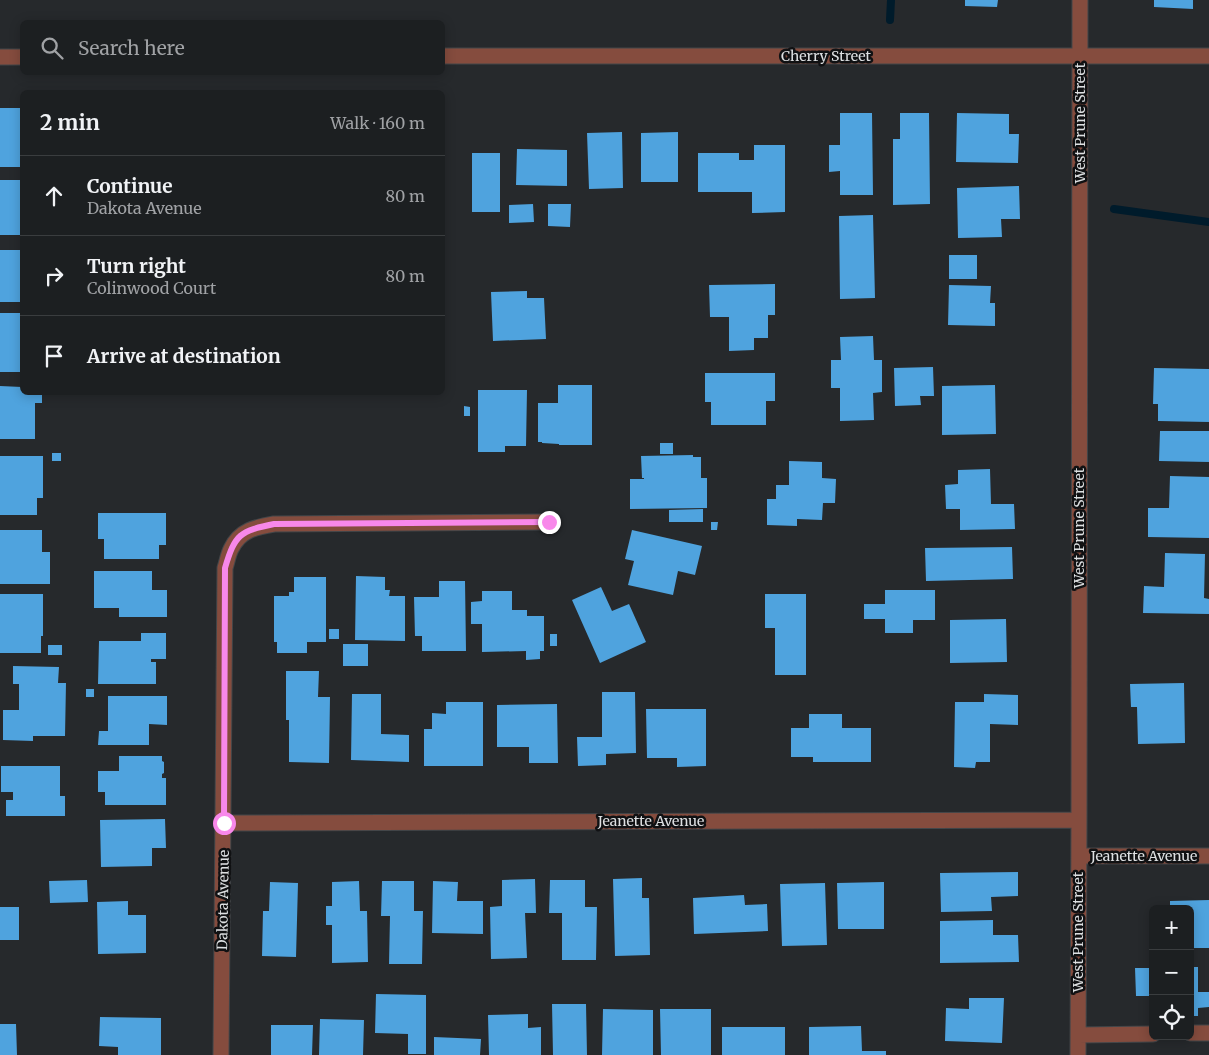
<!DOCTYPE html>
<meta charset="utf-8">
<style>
body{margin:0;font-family:Merriweather,serif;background:#25272a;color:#f1f3f6}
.controls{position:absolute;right:15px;bottom:15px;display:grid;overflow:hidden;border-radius:8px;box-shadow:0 2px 12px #0003}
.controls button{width:45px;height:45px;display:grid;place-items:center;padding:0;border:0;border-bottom:1px solid #3a3d3f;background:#1c1f21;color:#f1f3f6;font:25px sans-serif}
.stop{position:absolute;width:15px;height:15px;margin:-11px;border:4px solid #f888ea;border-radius:50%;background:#fff}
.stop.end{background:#f888ea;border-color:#fff;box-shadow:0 1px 5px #0008}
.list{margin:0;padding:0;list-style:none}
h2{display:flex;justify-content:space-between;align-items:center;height:65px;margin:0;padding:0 20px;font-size:21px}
h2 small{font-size:16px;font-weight:400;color:#a0a2a5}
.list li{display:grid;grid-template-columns:32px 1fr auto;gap:15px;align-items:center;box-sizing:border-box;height:80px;padding:0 20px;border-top:1px solid #3a3d3f}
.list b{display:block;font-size:19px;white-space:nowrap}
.list p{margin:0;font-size:16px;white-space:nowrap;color:#a0a2a5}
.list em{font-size:16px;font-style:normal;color:#a0a2a5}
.icon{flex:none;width:28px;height:28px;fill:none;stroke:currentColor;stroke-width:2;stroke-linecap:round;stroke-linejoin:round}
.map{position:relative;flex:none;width:1209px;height:1055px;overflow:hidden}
.search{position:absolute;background:#1c1f21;box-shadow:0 2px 12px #0003;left:20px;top:20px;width:425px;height:55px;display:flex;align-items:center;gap:12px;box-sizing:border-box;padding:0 18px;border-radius:8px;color:#a0a2a5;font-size:19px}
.panel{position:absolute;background:#1c1f21;box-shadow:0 2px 12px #0003;left:20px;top:90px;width:425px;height:305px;border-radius:8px}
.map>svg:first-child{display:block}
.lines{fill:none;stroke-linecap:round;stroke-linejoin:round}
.stream{stroke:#001b2b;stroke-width:8}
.building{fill:#4fa3de}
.minor-casing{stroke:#434649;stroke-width:17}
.minor{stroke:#854c3e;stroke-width:15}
.route{stroke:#f888ea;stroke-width:6}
.labels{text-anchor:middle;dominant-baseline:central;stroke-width:5;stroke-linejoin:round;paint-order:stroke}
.street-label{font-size:14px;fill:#dee0e2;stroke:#101113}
</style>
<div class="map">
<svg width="1209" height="1055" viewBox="0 0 1209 1055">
<rect width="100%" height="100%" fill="#26292c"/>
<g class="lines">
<path class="stream" d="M890,20L891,0
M1114,209L1209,222"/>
</g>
<path class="building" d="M965,0H998L997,7L965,6Z
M1154,0H1193V9L1154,7Z
M0,108H22V167H0Z
M840,113H872L873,195H840V171L829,172V145H840Z
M900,113H929L930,204L893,205V139H900Z
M957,113L1009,114V134H1019L1018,163L956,162Z
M622,132L623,188L589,189L587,133Z
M678,132V182H641V133Z
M754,145H785V212L752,213V192H698V153H739V160H754Z
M517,149L567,150V186L516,185Z
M472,153H500V212H472Z
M0,180H22V235H0Z
M1019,186L1020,219H1001L1002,237L958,238L957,188Z
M533,204L534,222L509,223V205Z
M548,204H571L570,227L548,226Z
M873,215L875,298L840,299L839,216Z
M0,250H22V302H0Z
M949,255H977V279H949Z
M775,284V315H768V338H754V350L729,351V317H710L709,285Z
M949,285L991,286L990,303H995V326L948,325Z
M527,291V298H544L546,339L493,341L491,292Z
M0,313H22V372H0Z
M873,336L874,360H882V392L873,393L874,420L840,421V388H831V360H841L840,337Z
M933,367L934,396H920L921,405L895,406L894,368Z
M1154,368L1209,369V422L1158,421V404H1153Z
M705,373H775V401H766V425H711V402H705Z
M558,385H592V445H559V444L542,443V442H538V403H558Z
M995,385L996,434L942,435V386Z
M0,386L22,387V392H42V403H35V439H0Z
M478,390H527L526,446H505V452H478Z
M464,406L470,407V416H464Z
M1160,431H1209V462L1159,461Z
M660,443H673V454H660Z
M52,453H61V461H52Z
M693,455V457H701V478H707V508L630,509V479H644V478H642L641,456Z
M0,456H43V498H37V515H0Z
M789,461L822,462V478L836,479L835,503H823L822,520L797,519V526L767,525V499H776V485H789Z
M990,469L991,504H1014L1015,529L960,530V509H946L945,485L958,484V470Z
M1170,476L1209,477V538L1148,537V508H1169Z
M703,509V522H669V510Z
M98,513H166V545H159V559H104V539H98Z
M711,522H718L717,530H711Z
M0,530H42V552H50V584H0Z
M632,530L702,546L695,575L678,571L673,595L628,585L634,561L625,559Z
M1012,547L1013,579L926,581L925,548Z
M1165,553L1205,554L1204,598L1209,599V614L1143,613L1144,586L1164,587Z
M94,571H152V590H167V617H119V608H94Z
M356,576L385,577V590H390L389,596H405V641L355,640Z
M294,577H326V642H307V653H277V642H274V596H289V592H294Z
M439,581H465L466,651H422V636H415L414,597H439Z
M601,587L612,611L629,604L646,642L600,663L572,600Z
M885,590H935V620H913V633H885V619H864V604H885Z
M482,591H512V610H527V616H544V651H540V659L526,660V651L482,652V624H471V602L482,601Z
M0,594H43V636H41V653H0Z
M765,594H806V675H775V628H765Z
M1006,619L1007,662L950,663V620Z
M329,629H339V639H329Z
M141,633H166V659H151V662H156V684H98L99,641H141Z
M550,634H557V646H550Z
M343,644H368V666H343Z
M48,645H62V655H48Z
M13,666L59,667L58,683H66L65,736H33V741L3,740V710H19V684H13Z
M286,671H319L318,697H330L329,763L289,762V720H286Z
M1184,683L1185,743L1138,744L1137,707H1131L1130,684Z
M86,689H94V697H86Z
M602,692H635L636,753L606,754V765L578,766L577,737H602Z
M352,694H381V734L409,735V762L351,760Z
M984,694L1018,695V725L990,724V762H976L975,768L954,767L955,702H984Z
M108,696H167V725L149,724V745H98L99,731H108Z
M446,702H483V766H424V729H432V713L446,714Z
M557,704L558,763H529V747H497V705Z
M646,709H706V766L677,767V758H647Z
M809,714H842V728H871V762H813V757H791V728H809Z
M119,756H162V761L164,762V773L162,774V778H166V805H105V792H98V771H119Z
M1,766H60V796H65V816H6V800H13V792H1Z
M165,819L166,848H152V866L101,867L100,820Z
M1018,872V896L991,897L992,911L941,912L940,873Z
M642,878V898H649L650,955L615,956L613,879Z
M535,879L536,913H525L527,958L491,959L490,907L502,906V880Z
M87,880L88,902L50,903L49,881Z
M550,880H585V907H597L596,960H562V913H549Z
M359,881L360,911H367L368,962L332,963V925H326V906H332V882Z
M382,881H414V911H423L422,964H389L390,916H381Z
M433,881L458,882L457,901H483V934L432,933Z
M270,882L298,883L296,957L262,956L263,911H269Z
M884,882V929H838L837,883Z
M825,883L827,945L782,946L780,884Z
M744,895L745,905L767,904L768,931L694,934L693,898Z
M1209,900V948H1190V909H1170V901Z
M128,901V915H146V953L98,954L97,902Z
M0,907H19V940H0Z
M993,920V935H1018L1019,962L940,963V921Z
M1190,967H1198V992H1209V1007L1198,1008V1016H1190Z
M1135,968H1153V1017H1150L1149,996H1136Z
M376,994L426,995V1054H408V1034L375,1033Z
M969,998H1004L1002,1043L945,1041L946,1008L969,1009Z
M552,1004H586L587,1055H553Z
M603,1009L653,1010V1055H602Z
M660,1009H711V1055H661Z
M528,1014V1028L541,1027V1055H489L488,1015Z
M100,1017L161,1018V1055H118V1047L99,1046Z
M320,1019L364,1020L363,1055H319Z
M0,1024H16L17,1055H0Z
M271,1025H313L312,1055H271Z
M861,1026L862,1051H886V1055H809V1027Z
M722,1027H785V1055H722Z
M434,1037L481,1039L480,1055H434Z"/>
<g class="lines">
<g class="minor-casing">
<path id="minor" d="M442,56H1209
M0,57H22
M223,823L1079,820
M1079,856H1209
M1190,1033H1209
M1078,1035L1153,1034
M221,1055L225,568C227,562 228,555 231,549C240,530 256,527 274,524L549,522
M1078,1055L1079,820L1080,0"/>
</g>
<use href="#minor" class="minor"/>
</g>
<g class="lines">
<path class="route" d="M224,823L225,568C235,534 240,531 274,524L549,522"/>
</g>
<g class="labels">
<g class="street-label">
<text x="826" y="56">Cherry Street</text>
<text transform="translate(1080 123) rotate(-90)">West Prune Street</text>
<text transform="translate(1079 528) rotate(-90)">West Prune Street</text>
<text x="651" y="821">Jeanette Avenue</text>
<text x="1144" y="856">Jeanette Avenue</text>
<text transform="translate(223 900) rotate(-89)">Dakota Avenue</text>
<text transform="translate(1078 932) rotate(-90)">West Prune Street</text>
</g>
</g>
</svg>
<div class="controls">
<button>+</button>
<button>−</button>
<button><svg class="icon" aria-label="locate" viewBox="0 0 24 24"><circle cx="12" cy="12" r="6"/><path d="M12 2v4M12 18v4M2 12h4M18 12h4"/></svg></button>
</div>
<div class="stop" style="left:224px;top:823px"></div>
<div class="stop end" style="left:549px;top:522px"></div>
<div class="search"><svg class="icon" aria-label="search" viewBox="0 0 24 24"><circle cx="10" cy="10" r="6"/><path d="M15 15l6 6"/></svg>Search here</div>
<section class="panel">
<h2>2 min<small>Walk · 160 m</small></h2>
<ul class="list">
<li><svg class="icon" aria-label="ahead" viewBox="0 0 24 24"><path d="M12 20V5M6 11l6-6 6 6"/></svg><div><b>Continue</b><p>Dakota Avenue</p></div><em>80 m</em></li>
<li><svg class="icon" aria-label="right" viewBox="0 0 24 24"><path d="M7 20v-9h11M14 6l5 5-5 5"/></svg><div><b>Turn right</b><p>Colinwood Court</p></div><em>80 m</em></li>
<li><svg class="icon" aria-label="arrive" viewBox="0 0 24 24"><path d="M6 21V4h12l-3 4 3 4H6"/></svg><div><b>Arrive at destination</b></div></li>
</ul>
</section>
</div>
